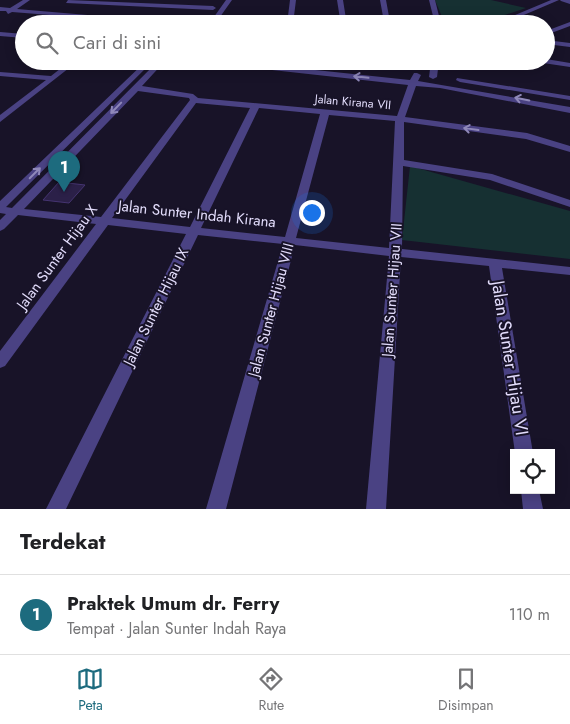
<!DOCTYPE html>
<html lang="id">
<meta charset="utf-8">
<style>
body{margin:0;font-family:Jost,sans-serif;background:#f6f6f6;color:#202124}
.controls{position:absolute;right:15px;bottom:15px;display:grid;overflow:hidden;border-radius:0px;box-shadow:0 2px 12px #0003}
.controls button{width:45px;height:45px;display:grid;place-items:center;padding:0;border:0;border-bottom:1px solid #e0e0e0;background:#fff;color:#202124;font:25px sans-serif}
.you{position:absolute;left:311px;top:212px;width:18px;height:18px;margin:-12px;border:4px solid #fff;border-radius:50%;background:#1a73e8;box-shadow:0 0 0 8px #1a73e833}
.badge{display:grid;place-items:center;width:32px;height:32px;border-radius:50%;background:#1d6b7e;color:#fff;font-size:16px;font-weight:700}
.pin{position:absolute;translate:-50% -41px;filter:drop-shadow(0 1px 2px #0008)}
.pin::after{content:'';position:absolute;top:26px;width:18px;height:15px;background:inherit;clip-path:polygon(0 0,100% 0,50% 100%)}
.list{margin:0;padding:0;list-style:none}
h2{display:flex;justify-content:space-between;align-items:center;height:65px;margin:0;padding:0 20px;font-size:21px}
h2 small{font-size:16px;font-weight:400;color:#757577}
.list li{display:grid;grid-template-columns:32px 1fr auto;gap:15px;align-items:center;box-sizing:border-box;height:80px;padding:0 20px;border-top:1px solid #e0e0e0}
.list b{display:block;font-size:19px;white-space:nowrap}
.list p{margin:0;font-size:16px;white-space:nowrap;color:#757577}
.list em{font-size:16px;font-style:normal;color:#757577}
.icon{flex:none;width:28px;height:28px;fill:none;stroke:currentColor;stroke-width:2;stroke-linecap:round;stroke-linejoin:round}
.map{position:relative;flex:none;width:570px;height:509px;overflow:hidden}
.search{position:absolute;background:#fff;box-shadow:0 2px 12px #0003;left:15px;right:15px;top:15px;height:55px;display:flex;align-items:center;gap:12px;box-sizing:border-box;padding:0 18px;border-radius:28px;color:#757577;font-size:19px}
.sheet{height:145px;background:#fff}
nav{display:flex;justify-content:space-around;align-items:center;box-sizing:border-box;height:70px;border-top:1px solid #e0e0e0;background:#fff;font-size:14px;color:#757577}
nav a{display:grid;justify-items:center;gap:2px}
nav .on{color:#1d6b7e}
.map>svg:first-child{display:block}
.green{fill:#163032}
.building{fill:#2b2048;stroke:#453471}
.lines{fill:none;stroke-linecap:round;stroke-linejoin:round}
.minor{fill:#4a4283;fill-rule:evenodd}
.oneway{stroke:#8f88b9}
.labels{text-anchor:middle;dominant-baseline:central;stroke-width:4;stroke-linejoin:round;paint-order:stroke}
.far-street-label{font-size:12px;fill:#e3ddfc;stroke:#181328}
.street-label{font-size:15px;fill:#e3ddfc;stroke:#181328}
.near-street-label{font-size:18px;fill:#e3ddfc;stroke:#181328}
</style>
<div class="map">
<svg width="570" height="509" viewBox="0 0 570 509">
<rect width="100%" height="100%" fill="#181328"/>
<path class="green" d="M435,0H491L526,8L478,24H445Z
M410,166L570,211V259L402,240Z"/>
<path class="building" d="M59,182L85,185L69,203L43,200Z"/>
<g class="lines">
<path class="minor" d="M23,0H30L17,9L193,24H163L12,12L8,14L6,11H0V7L10,8Z
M68,0L213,6L216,8L213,10L66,3Z
M226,0H232L215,24H209Z
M290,0H296L294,16L340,19L337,0H343L346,19L384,22L380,0H386L390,22L394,24L294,20L293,24H287Z
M429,0H435L441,24H435Z
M551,0H559L503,24H494Z
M560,0H570V4L561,1Z
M570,22V26L546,35V31Z
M0,32L24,34V38L0,36Z
M546,40L570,43V47L546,44Z
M546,59L570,63V67L543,63Z
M70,61H78L0,122V115L46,80L0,76V72L51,76Z
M146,61H153L6,207L12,208L158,61H165L142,86L193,94L198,98L397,116L408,85L208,63L205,61H231L410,80L414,73H417L421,75L418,81L570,107V113L440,88L416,86L405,117L527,133L570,146V152L526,139L404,122V160L492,174L570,200V207L490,180L403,166L402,249L570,267V275L502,268L533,453H515L489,266L401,257L386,509H366L389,256L295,245L226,509H206L283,244L198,235L66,509H46L186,234L108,225L5,366L0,368V351L96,224L18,215L4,229L0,231V220L6,214L0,213V201ZM138,91L189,98L190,100L101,217L24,209ZM196,103L250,108L190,227L112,218ZM259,108L320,114L285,237L201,228ZM329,115L395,121L389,248L296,238Z
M431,61H439L437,77L433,79L429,77Z
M457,78L570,96V100L460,82L456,80Z
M521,490H539L543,509H523Z"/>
</g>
<defs><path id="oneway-shaft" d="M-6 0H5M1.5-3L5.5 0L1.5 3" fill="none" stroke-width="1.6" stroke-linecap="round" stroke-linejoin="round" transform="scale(1.25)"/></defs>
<g class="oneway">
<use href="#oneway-shaft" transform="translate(361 77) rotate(-174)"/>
<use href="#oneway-shaft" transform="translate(522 99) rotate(-169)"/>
<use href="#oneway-shaft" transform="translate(116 108) rotate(134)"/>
<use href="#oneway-shaft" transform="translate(471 129) rotate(-172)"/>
<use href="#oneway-shaft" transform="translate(35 173) rotate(-45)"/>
</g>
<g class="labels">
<g class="far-street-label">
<text transform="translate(353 102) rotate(5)">Jalan Kirana VII</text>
</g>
<g class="street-label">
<text transform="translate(197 214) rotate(6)">Jalan Sunter Indah Kirana</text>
<text transform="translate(57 257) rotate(-54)">Jalan Sunter Hijau X</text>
<text transform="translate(392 290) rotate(-86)">Jalan Sunter Hijau VII</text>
<text transform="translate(156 307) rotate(-64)">Jalan Sunter Hijau IX</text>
<text transform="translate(271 310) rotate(-75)">Jalan Sunter Hijau VIII</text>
</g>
<g class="near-street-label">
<text transform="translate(510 358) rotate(81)">Jalan Sunter Hijau VI</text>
</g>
</g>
</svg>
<div class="controls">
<button><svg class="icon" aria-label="locate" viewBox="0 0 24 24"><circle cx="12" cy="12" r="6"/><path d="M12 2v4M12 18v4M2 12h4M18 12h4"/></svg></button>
</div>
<div class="you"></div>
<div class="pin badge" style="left:64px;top:192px">1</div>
<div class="search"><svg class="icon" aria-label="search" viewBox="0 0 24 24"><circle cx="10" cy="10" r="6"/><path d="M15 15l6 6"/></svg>Cari di sini</div>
</div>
<section class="sheet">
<h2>Terdekat<small></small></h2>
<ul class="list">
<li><span class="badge">1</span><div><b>Praktek Umum dr. Ferry</b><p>Tempat · Jalan Sunter Indah Raya</p></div><em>110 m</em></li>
</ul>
</section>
<nav>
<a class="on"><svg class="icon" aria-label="map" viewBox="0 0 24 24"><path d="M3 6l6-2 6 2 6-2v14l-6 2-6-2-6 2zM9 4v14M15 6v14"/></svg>Peta</a>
<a><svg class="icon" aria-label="directions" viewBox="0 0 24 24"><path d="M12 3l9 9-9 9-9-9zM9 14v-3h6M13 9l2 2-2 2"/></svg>Rute</a>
<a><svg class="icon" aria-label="saved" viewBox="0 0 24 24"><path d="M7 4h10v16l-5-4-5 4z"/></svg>Disimpan</a>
</nav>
